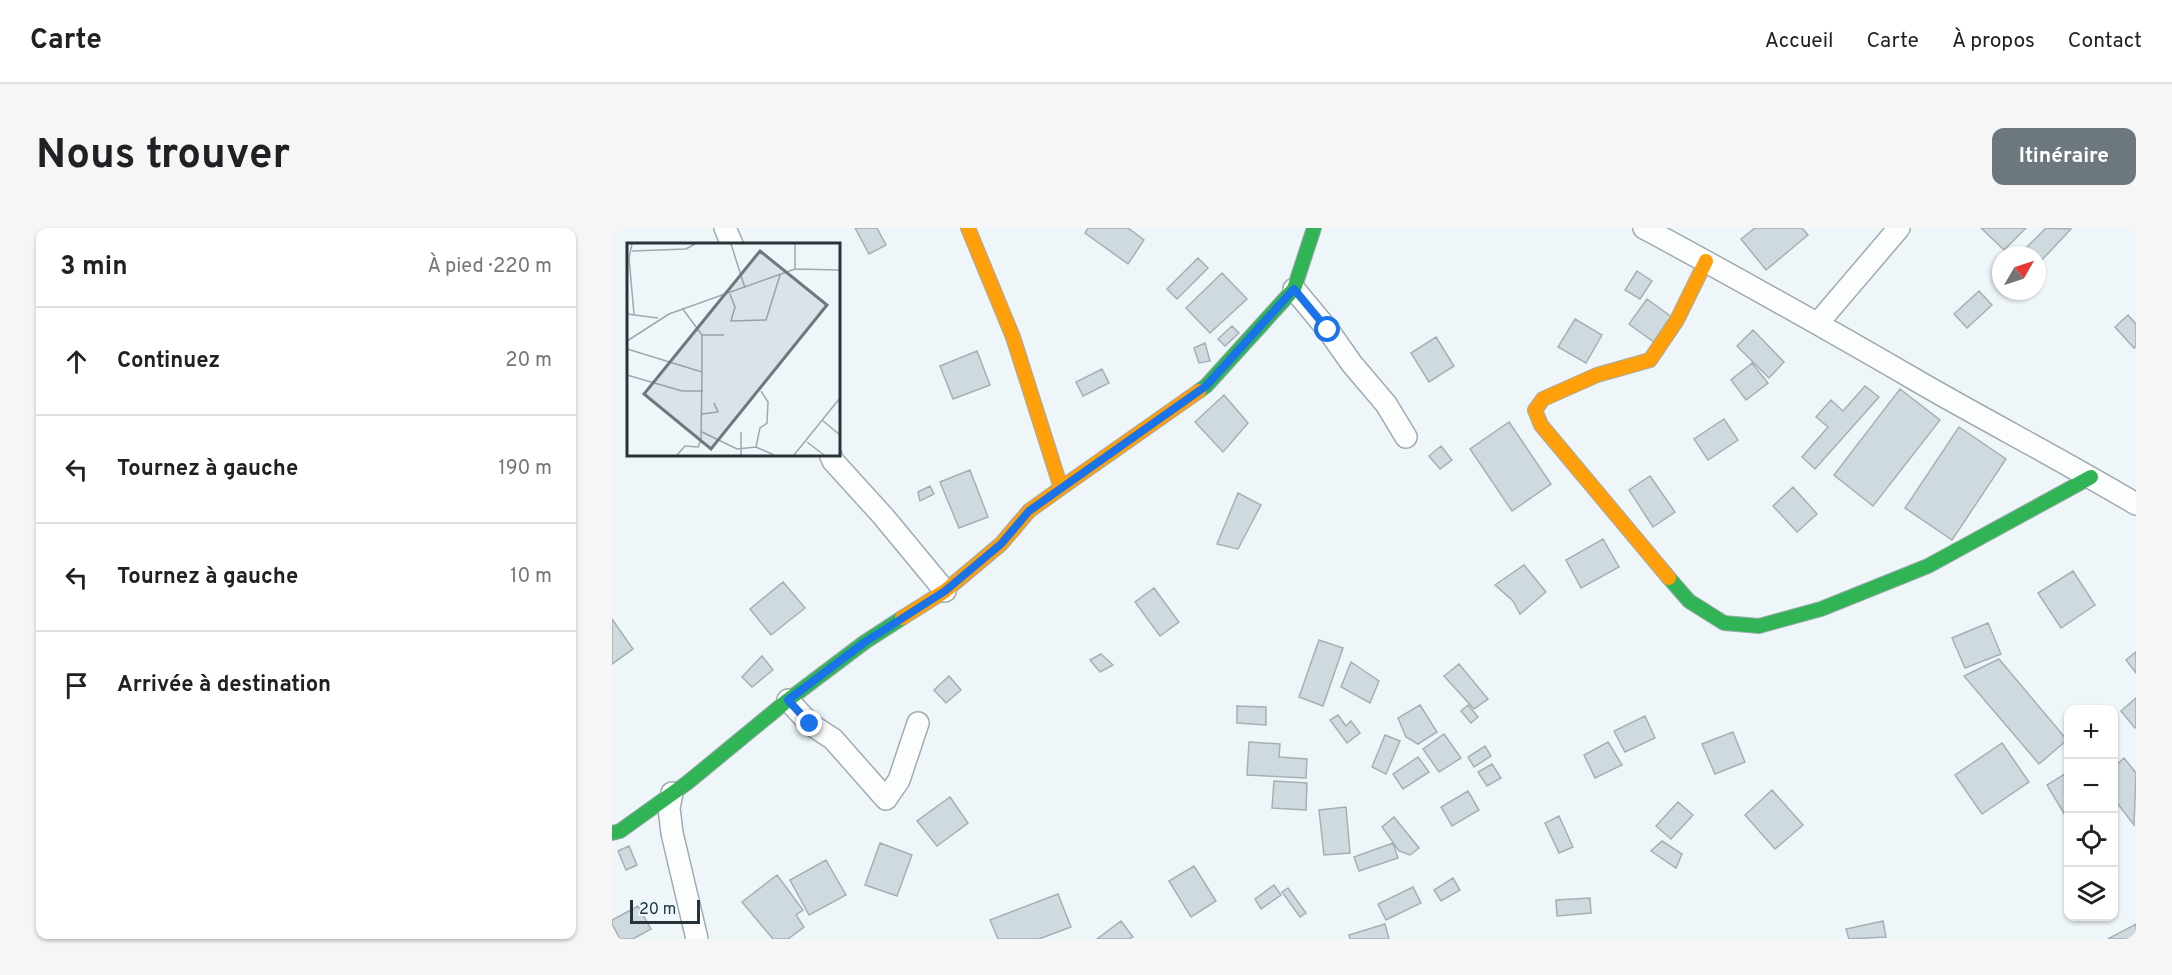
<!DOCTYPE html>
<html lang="fr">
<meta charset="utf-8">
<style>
body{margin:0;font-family:Overpass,sans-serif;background:#f6f6f6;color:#202124}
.controls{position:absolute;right:18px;bottom:18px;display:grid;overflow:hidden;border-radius:12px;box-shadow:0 2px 4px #0004}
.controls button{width:54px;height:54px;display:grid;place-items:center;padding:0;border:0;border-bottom:2px solid #e0e0e0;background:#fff;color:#202124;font:30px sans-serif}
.compass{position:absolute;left:1380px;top:18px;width:54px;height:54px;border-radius:50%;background:#fff;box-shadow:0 2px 4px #0004;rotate:51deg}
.scale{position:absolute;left:18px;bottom:15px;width:70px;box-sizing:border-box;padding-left:6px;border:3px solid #263439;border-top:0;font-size:16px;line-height:21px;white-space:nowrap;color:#263439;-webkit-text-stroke:4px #eaf8fe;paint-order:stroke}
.stop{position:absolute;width:18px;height:18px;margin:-14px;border:4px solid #1a73e8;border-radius:50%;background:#fff}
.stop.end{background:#1a73e8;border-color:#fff;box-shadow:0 2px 6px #0008}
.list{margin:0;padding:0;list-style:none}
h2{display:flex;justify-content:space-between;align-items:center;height:78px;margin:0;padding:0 24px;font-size:26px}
h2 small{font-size:20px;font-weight:400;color:#757577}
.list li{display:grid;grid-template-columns:39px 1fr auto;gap:18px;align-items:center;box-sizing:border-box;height:108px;padding:0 24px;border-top:2px solid #e0e0e0}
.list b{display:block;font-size:22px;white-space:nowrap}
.list em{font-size:20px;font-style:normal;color:#757577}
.icon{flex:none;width:33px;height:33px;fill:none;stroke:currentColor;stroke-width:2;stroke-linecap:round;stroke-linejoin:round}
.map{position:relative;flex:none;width:1524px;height:711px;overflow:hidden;border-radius:12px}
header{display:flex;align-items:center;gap:36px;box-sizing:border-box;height:84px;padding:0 30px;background:#fff;border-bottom:2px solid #e0e0e0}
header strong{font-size:28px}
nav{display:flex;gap:33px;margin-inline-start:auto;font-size:21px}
.intro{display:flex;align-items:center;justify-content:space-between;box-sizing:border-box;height:144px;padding:0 36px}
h1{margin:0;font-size:42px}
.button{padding:15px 27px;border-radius:12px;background:#6c787d;color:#fff;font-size:21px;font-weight:700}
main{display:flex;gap:36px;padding:0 36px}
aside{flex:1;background:#fff;border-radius:12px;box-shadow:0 2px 4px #0004}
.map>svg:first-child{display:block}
.building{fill:#cfdade;stroke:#a5b0b4;stroke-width:1.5}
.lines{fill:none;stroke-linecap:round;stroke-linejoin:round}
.street-casing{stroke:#a1abaf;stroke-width:24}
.fast-casing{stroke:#a1abaf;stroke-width:16}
.slow-casing{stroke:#a1abaf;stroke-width:16}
.street{stroke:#fcfefe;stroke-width:21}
.fast{stroke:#30b455;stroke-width:14}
.slow{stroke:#ff9f0a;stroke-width:14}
.route{stroke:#1a73e8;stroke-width:8}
.inset-road{fill:none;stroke:#9ea8ad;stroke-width:1.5}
.view{fill:#6c787d;fill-opacity:0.15;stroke:#6c787d;stroke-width:3}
.inset-edge{fill:none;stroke:#263439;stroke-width:3}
</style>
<header>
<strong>Carte</strong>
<nav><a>Accueil</a><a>Carte</a><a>À propos</a><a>Contact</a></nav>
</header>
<div class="intro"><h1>Nous trouver</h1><a class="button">Itinéraire</a></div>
<main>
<aside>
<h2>3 min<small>À pied · 220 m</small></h2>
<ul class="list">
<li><svg class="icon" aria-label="ahead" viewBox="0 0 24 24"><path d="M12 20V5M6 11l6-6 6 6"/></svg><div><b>Continuez</b></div><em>20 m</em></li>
<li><svg class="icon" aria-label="left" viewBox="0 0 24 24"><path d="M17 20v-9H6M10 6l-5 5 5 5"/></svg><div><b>Tournez à gauche</b></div><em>190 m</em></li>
<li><svg class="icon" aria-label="left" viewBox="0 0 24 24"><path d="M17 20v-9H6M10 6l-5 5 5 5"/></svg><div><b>Tournez à gauche</b></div><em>10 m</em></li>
<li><svg class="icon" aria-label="arrive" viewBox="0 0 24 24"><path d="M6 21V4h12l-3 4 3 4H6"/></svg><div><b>Arrivée à destination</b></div></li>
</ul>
</aside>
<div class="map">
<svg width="1524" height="711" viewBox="0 0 1524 711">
<rect width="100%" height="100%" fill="#eef6fa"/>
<path class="building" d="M243,0H265L274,17L257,26Z
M476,0H516L532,12L516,36L473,5Z
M1143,0H1190L1196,7L1154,42L1129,11Z
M1369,0H1414L1392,22Z
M1434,0L1459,1L1426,36L1425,27H1417L1412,22Z
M586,30L596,40L565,71L555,61Z
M1025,43L1040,53L1028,71L1013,62Z
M610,45L635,71L598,105L574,80Z
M1367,63L1380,77L1355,100L1342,86Z
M1035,71L1061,90L1043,115L1017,96Z
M1516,87L1524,96V119L1522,120L1503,99Z
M963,91L990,107L974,135L946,119Z
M620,98L627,105L613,118L606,111Z
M1141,102L1172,134L1157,150L1125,118Z
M824,109L842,138L817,154L799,125Z
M593,115L598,133L587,135L582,120Z
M365,123L378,157L341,171L328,138Z
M1140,135L1156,155L1134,172L1119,152Z
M490,141L497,155L471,168L464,154Z
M1253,158L1267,169L1203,241L1190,229L1216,199L1204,189L1219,172L1231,183Z
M1288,161L1328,192L1261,278L1222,247Z
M612,167L636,195L611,224L583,194Z
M1112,191L1126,212L1096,232L1082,211Z
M897,194L939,256L900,283L858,221Z
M1347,199L1394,231L1340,312L1293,280Z
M829,218L840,232L828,241L817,228Z
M358,242L376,289L347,300L328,254Z
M1038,248L1063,284L1041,299L1017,262Z
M318,258L322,266L308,273L306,264Z
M1181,259L1205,286L1185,304L1161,278Z
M626,265L649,277L626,321L605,316Z
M991,311L1007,339L969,360L954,332Z
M912,337L934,364L908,386L901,373L883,357Z
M1461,343L1483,377L1449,400L1426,365Z
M171,354L193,380L159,407L138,381Z
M542,360L567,394L548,408L523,374Z
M0,391L21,421L0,436Z
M1376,395L1389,426L1353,440L1340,410Z
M707,412L731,420L711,478L687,469Z
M1524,424V445L1514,432Z
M489,426L501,437L488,444L478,432Z
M150,428L161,442L140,459L130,449Z
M1387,431L1455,512L1427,536L1352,448Z
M739,434L767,453L758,475L729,459Z
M847,436L876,471L862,481L832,448Z
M337,448L349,462L334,475L322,462Z
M1524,470V499L1523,500L1509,483Z
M808,477L825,504L806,516L794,509L786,490Z
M856,477L866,489L859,495L849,483Z
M625,478L654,479V497L625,495Z
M726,487L734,498L739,493L748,505L735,515L718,492Z
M1033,488L1043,510L1013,524L1002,503Z
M1121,504L1133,534L1103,546L1090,516Z
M832,506L849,530L827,544L811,521Z
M773,507L788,513L774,546L760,539Z
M637,514L668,516L667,529L695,531L694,550L635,547Z
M996,514L1010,537L983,550L972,527Z
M1390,515L1417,554L1370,586L1343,547Z
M873,518L879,528L862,539L856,529Z
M806,529L817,544L791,561L781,546Z
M1512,530L1524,545L1522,597L1502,571V548L1504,546L1502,539Z
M880,536L889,550L875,558L866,544Z
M1456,544V592L1435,557Z
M662,553L695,555L694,582L660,580Z
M1160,562L1191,597L1163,621L1133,587Z
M856,563L867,582L840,598L829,579Z
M338,569L356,595L325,618L305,593Z
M1066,574L1081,587L1059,611L1044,598Z
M734,579L738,625L712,627L707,582Z
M947,588L961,619L947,625L933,595Z
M782,589L807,620L798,627L787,623L770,599Z
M1050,613L1070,626L1064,640L1039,623Z
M268,615L300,627L285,668L253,657Z
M781,615L786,630L747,643L742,629Z
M17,618L25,637L14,642L6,623Z
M214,632L234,667L197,687L178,652Z
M582,638L604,673L579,689L557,653Z
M165,647L191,682L184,687L192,699L176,711H161L130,674Z
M841,650L848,662L829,673L822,662Z
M662,657L669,667L649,681L643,671Z
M801,659L809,675L774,692L766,676Z
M676,660L694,685L688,689L670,664Z
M446,666L459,699L427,711H386L378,692Z
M978,670L979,685L945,688L944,672Z
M26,678L39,701L21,711H8L0,696V692Z
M509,693L521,709L517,711H485Z
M1271,693L1274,709L1237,711L1234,701Z
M773,696L777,711H738L737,707Z
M1524,696V711H1496Z"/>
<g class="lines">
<g class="street-casing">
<path id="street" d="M113,0L120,16
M1032,0C1127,51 1221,104 1314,158C1384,198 1455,235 1524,276
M682,61L716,102L740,136L774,176L794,209
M1206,95L1287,0
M218,226L221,233L271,288L333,363
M176,472L198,496L221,511L274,571L287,552L306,495
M60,565L57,580L60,605L85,711"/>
</g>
<g class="fast-casing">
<path id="fast" d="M587,163L594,158L682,61L702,0
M1057,350L1077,373L1112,395L1147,398L1209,381L1316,338L1479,249
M0,605L8,603L75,555L176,472L253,414L290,390"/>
</g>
<g class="slow-casing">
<path id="slow" d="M356,0L401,109L449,260L587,163
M1057,350L929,197L923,182L931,171L985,147L1038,132L1065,92L1094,33
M290,390L333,363L389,316L417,283L449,260"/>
</g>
<use href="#street" class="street"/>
<use href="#fast" class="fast"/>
<use href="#slow" class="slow"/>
</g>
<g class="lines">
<path class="route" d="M198,496L176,472L253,414L333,363L389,316L417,283L594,158L682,61L716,102"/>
</g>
<g transform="translate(15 15)">
<rect width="213" height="213" fill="#eef6fa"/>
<path class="inset-road" d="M5,1L2,15L7,71M104,1L118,45M168,1V26M5,8L59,6L68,1M103,51L108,64L104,78L139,77L153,32M0,71L31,75M75,92H97M0,98L42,71L168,26L213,27M0,106L75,129V92L55,65M0,132L55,148H76M75,171L91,169L87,160M195,177L213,192M75,189L110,206L129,204L147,212M180,199L197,212M129,204L133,185L140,180L141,159L134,148M50,212L58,203L71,204L74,197L75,129M114,212V189M167,212L213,155"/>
<path class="view" d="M133,8L200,62L84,206L17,151Z"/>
<rect width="213" height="213" class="inset-edge"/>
</g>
</svg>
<div class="controls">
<button>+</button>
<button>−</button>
<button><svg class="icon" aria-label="locate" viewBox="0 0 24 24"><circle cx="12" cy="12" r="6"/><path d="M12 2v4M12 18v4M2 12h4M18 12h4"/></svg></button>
<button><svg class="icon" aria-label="layers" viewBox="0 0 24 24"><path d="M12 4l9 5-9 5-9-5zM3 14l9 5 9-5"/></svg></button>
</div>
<svg class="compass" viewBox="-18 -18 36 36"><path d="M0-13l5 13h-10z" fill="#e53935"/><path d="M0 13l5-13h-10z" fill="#757577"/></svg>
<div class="scale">20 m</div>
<div class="stop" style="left:716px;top:102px"></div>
<div class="stop end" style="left:198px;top:496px"></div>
</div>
</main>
